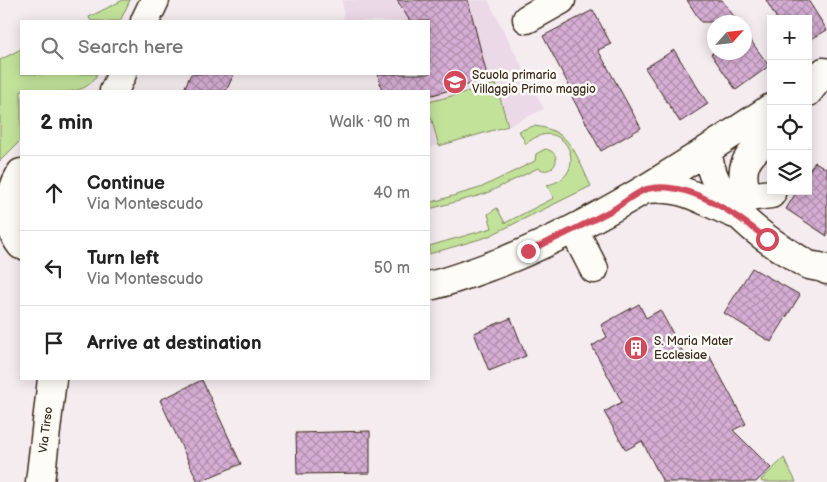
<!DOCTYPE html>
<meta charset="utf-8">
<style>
body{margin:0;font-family:"Balsamiq Sans",sans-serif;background:#f2f2f2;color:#222}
.controls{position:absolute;right:15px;top:15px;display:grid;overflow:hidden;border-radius:0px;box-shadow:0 2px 12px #0003}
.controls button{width:45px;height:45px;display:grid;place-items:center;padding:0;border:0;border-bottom:1px solid #e0e0e0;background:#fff;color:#222;font:25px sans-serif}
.compass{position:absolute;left:707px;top:15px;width:45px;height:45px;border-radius:50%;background:#fff;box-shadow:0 2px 12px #0003;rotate:63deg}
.stop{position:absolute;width:15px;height:15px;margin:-11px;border:4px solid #d1495b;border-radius:50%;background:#fff}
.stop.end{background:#d1495b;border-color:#fff;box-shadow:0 1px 5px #0008}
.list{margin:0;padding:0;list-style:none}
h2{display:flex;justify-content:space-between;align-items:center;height:65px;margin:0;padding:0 20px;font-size:21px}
h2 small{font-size:16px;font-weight:400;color:#767676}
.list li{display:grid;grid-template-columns:32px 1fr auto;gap:15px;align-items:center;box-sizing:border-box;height:75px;padding:0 20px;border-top:1px solid #e0e0e0}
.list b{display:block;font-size:19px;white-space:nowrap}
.list p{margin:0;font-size:16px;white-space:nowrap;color:#767676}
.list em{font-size:16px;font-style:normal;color:#767676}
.icon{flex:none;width:28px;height:28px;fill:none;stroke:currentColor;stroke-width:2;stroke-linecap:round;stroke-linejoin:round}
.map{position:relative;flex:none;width:827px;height:482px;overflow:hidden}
.search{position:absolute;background:#fff;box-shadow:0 2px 12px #0003;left:20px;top:20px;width:410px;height:55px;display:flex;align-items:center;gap:12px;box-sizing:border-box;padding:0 18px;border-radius:0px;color:#767676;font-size:19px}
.panel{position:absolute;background:#fff;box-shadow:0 2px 12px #0003;left:20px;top:90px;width:410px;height:290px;border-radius:0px}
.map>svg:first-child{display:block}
.built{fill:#ecd9e8}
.green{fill:#c2e29a;stroke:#7e865c}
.building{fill:url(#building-cross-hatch);stroke:#3b2a1e}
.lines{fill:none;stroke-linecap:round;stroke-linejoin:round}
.minor-casing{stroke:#3b2a1e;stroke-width:31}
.minor{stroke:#fdfcf7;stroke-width:28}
.route{stroke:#d1495b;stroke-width:6}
.labels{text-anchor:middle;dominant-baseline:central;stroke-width:5;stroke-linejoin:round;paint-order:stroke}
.poi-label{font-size:12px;fill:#3b2a1e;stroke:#fdfcf7;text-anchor:start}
.street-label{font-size:12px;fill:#3b2a1e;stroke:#fdfcf7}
</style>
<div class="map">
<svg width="827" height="482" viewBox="0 0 827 482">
<defs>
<pattern id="building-cross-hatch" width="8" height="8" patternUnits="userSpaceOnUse" patternTransform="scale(1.25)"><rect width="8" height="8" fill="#d6aed5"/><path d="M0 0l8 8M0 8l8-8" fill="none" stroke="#af8eac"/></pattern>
</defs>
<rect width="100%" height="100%" fill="#f5ecf0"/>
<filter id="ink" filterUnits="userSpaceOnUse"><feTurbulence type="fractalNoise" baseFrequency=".02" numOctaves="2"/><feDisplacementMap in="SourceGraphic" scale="10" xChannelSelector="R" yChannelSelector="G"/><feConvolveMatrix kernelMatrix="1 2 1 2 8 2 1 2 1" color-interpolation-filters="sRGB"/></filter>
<g filter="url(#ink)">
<path class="built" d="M342,0H488L544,109L508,126L429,148V91H382L378,74H429V21H344Z"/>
<path class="green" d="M123,0H130L120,21H91L89,17Z
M21,49V74H97C86,100 45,91 21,91V140L0,161V60Z
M496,84L508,126L439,146L429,110V102Z
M534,126C572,130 576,156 591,186L487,237L429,254V246L492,228L488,214L497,208L505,223L554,198L547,185C594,176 564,110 526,144L519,131Z
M545,149C565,152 555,178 538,168L485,194L429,209V203L480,188L535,161L536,154Z
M784,458L796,482H762L761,480Z"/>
<path class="building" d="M397,0H468L488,79L429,96V91H382L378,74H429V21H410Z
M687,0H722L738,22H701Z
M766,0H808L827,30L808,41V19H777Z
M593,10L611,44L598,50L641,128L601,151L572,97L574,95L543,36Z
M744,31L769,66L736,90L711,54L714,52H744Z
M674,50L708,104L680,122L645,68Z
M191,74H234L226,91H183Z
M815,162L827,169V236L786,209L797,191H808V172Z
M752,268L800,295L771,342L724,313Z
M639,304L646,318L660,310L690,365L709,355L746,424L733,430L771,468L756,482H663L642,441L626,450L604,412L622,402L592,346L607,337L601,325Z
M511,318L526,356L489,371L474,333Z
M202,380L241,464L198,482L160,400Z
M370,431V473L297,474L296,433Z"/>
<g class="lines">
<g class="minor-casing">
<path id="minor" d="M527,19L561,0
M145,21L155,0
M114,91L122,74
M808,92L824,72
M707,151C714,198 747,227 785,251C793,255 801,262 809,265C815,267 821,266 827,270
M21,173C8,195 4,223 21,245
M646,189C688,186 699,200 735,214
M771,194L748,197C736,164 748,157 771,135
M574,230L594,269
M429,286C455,280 479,270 504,261C600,222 685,165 771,108
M40,482L52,379"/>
</g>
<use href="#minor" class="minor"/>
</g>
</g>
<g class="lines" filter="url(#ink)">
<path class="route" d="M528,251C557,238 586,224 614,209C624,203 636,192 647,189C687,179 739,216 767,239"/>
</g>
<defs>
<g id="school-disc" transform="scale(1.25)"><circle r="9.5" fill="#d1495b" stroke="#fdfcf7"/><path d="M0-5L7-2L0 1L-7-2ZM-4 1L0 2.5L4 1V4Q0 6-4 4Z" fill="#fff"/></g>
<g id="building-disc" transform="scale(1.25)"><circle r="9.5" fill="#d1495b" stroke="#fdfcf7"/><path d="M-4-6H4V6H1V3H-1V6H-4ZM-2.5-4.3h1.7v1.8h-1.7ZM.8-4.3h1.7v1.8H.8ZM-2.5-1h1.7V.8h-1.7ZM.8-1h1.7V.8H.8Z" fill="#fff"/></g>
</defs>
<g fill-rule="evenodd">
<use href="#school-disc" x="455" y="82"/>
<use href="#building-disc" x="636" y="348"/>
</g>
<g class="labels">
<g class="poi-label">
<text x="472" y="75">Scuola primaria<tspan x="472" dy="14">Villaggio Primo maggio</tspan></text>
<text x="654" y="341">S. Maria Mater<tspan x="654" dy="14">Ecclesiae</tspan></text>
</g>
<g class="street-label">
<text transform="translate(46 430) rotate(-83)">Via Tirso</text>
</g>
</g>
</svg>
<div class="controls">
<button>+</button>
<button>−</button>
<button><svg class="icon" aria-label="locate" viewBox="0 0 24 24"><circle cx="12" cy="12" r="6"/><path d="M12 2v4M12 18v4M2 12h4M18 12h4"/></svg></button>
<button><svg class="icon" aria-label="layers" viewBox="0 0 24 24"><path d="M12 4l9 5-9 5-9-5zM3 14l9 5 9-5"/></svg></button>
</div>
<svg class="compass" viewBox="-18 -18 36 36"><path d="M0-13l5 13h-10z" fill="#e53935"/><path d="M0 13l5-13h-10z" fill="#767676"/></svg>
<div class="stop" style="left:767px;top:239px"></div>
<div class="stop end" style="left:528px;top:251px"></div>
<div class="search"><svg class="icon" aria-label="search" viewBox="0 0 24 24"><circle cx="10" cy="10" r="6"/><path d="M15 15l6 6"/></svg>Search here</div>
<section class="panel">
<h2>2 min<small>Walk · 90 m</small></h2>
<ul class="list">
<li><svg class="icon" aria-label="ahead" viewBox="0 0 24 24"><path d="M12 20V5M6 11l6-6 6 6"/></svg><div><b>Continue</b><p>Via Montescudo</p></div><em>40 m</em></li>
<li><svg class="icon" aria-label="left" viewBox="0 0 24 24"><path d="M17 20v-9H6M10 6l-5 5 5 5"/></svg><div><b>Turn left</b><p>Via Montescudo</p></div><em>50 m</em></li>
<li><svg class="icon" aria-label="arrive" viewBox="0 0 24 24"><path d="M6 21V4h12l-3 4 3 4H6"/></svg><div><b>Arrive at destination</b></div></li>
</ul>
</section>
</div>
